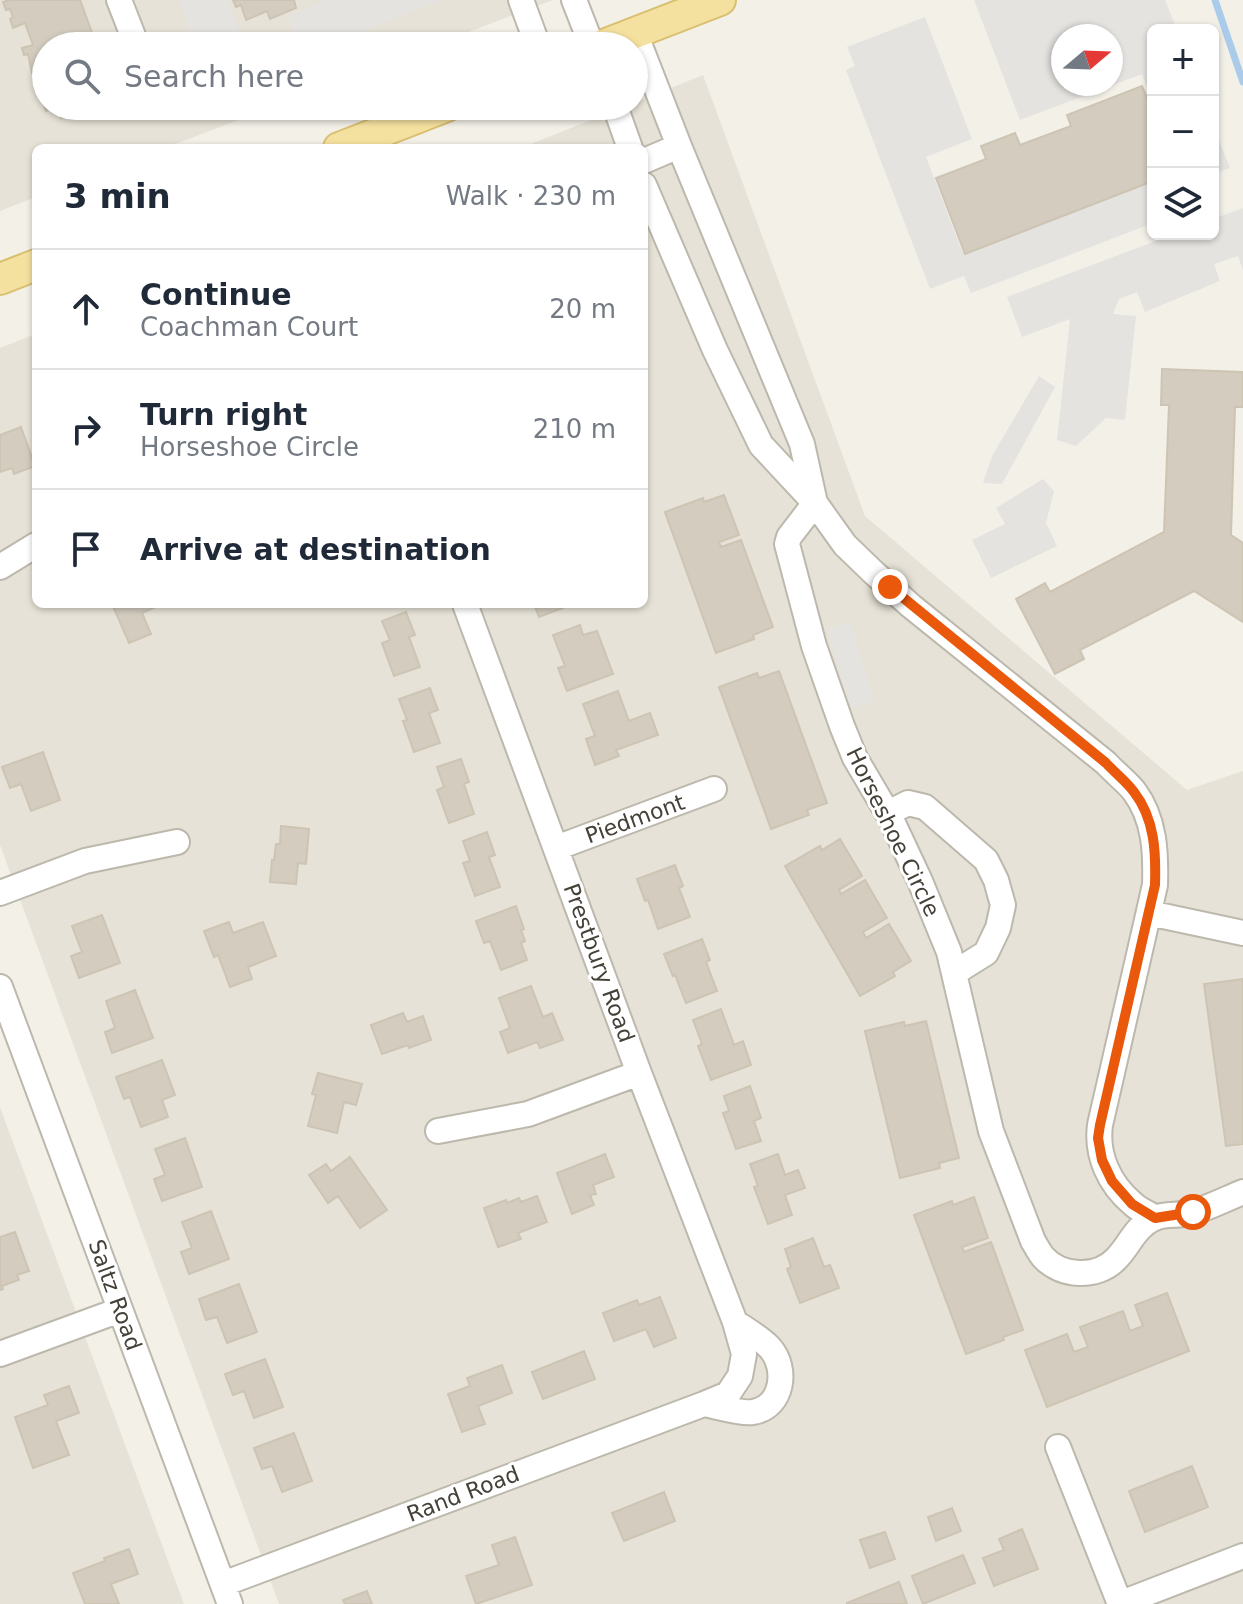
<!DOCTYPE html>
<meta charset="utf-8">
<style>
body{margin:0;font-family:"DejaVu Sans",sans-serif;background:#f6f6f7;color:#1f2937}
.controls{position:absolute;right:24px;top:24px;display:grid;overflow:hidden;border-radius:12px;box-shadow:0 2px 6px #0004}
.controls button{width:72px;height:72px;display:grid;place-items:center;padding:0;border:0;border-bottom:2px solid #e0e1e3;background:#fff;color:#1f2937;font:40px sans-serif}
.compass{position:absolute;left:1051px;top:24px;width:72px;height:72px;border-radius:50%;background:#fff;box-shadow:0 2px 6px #0004;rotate:71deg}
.stop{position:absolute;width:24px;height:24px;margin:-18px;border:6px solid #ea580c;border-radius:50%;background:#fff}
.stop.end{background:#ea580c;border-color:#fff;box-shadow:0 2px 8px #0008}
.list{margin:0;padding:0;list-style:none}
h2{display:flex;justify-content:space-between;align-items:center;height:104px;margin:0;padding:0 32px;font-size:34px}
h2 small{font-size:26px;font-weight:400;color:#747a83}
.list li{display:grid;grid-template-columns:52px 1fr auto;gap:24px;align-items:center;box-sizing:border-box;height:120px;padding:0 32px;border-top:2px solid #e0e1e3}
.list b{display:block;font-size:30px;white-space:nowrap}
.list p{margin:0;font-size:26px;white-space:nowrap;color:#747a83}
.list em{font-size:26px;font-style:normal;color:#747a83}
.icon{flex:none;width:44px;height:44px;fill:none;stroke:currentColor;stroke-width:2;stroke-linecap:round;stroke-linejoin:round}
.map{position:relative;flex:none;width:1243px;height:1604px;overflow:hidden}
.search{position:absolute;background:#fff;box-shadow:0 2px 6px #0004;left:32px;top:32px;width:616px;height:88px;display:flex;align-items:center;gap:20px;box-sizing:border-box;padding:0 28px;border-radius:44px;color:#747a83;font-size:30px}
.panel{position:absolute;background:#fff;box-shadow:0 2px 6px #0004;left:32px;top:144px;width:616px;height:464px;border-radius:12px}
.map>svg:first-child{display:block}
.residential{fill:#e6e2d7}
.parking{fill:#e4e3e0;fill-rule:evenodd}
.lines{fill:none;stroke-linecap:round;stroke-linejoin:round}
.stream{stroke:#aaccea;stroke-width:7}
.building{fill:#d3ccbf;stroke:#cdc4b3;stroke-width:2}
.minor-casing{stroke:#bdb8ac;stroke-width:28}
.major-casing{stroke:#d9bf70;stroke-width:34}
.minor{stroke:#fff;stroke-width:24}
.major{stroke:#f5e19f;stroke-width:30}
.route{stroke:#ea580c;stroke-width:10}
.labels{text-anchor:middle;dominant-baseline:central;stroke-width:6;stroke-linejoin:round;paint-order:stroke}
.street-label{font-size:22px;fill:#454138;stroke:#fff}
</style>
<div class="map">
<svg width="1243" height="1604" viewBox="0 0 1243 1604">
<rect width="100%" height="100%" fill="#f3f0e8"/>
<path class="residential" d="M0,0H553L432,46H46V106H275L165,148H36V197L0,211Z
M703,75L865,516L1187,790L1243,771V1604H279L0,845V348L36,334V604H644V148H521L626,106H634V103Z
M0,1107L184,1604H0Z"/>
<path class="parking" d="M179,0H227L245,46H196Z
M325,0H442L323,46H300L288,16Z
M974,0H1165L1177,30H1153V101L1142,74L1020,120ZM1063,36H1111V84H1063Z
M925,17L972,139L926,157L962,251L1153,177V223L971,293L964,276L930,289L846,70L855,66L847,47Z
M1213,125L1230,168L1213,174Z
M1243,208V271L1238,256L1214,264L1220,281L1145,312L1137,292L1119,299L1113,314L1136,316L1125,420L1106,418L1076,446L1057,440L1070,319L1022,337L1007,297L1174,234H1213V219Z
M1039,376L1055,387L1002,484L983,483L992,456Z
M1043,479L1054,491L1046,523L1057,546L991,578L972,540L1005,524L996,508Z
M850,622L874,701L851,708L827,629Z"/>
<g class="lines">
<path class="stream" d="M1215,0L1243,82"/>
</g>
<path class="building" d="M9,0H80L97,46H46V77L43,69L32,73L28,54L24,55L22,48L33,45L25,23L13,28L10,19L13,17L10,9L6,10L3,2Z
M233,0H294L296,8L270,19L267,11L246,20L241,5L236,7Z
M46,83V106H94L61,118L57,107L46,111L37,87Z
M1142,86L1153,113V181L965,254L936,178L986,159L981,146L1015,133L1020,145L1071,126L1067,115Z
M1162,369L1243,372V407H1235L1231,535L1243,543V622L1194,591L1080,650L1084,659L1055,674L1016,599L1045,583L1050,592L1164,532L1169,405H1161Z
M21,427L35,466L14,474L12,468L0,472V435Z
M724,495L739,535L719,542L721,547L741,540L773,627L753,635L754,639L716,653L665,512L703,498L704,502Z
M112,604H162L142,613L151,634L129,643Z
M534,604H562L563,608L539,617Z
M406,612L415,635L409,637L420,667L394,676L382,643L390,640L382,621Z
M580,625L583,635L597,631L613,674L567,691L558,668L565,666L553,635Z
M779,671L827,803L807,810L809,815L771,829L719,687L757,673L759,678Z
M430,688L438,710L429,713L440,743L414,752L403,721L407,720L399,699Z
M618,691L629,721L650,713L658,735L616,750L619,756L595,765L586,739L595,736L583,704Z
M43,752L60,800L31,811L21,784L10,788L2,767Z
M461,759L469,782L464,784L474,814L449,823L437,790L444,787L437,767Z
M281,826L309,829L306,864L298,863L296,884L270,882L272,860H274L276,844H280Z
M487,832L495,855L489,857L500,887L475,896L463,863L470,861L463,841Z
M840,839L862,876L839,890L841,894L865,880L887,918L863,932L866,938L889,924L911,961L893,972L895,976L860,996L785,866L820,846L822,850Z
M675,865L683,886L679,888L690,917L658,929L648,900L645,901L637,879Z
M516,906L524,929L521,930L525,941L521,943L527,960L501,970L490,941L484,943L476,921Z
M102,915L120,963L79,978L71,956L82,952L72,926Z
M229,922L233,933L263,922L276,956L248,967L252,979L230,987L218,955L214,957L204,931Z
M702,939L710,960L706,962L717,991L686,1003L675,975L673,976L664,954Z
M1243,979V1144L1226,1146L1204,984Z
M531,986L543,1017L552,1013L563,1040L540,1048L537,1042L508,1053L500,1032L510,1028L499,998Z
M135,990L153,1038L112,1053L105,1032L115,1028L106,1001Z
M721,1009L734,1045L743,1041L751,1065L711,1080L698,1046L702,1044L693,1020Z
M403,1013L407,1022L423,1016L431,1040L409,1048L408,1045L382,1054L371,1025Z
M926,1021L959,1158L939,1163L940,1168L900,1178L865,1031L904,1022L905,1026Z
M162,1060L175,1095L162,1100L168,1117L141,1127L130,1097L124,1099L116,1077Z
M318,1073L362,1084L356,1105L344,1102L337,1133L308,1126L316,1095L312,1094Z
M750,1086L761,1118L754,1121L761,1141L736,1149L723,1113L729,1111L724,1096Z
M185,1138L202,1187L162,1201L154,1179L165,1175L155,1149Z
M605,1154L614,1177L593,1185L596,1194L590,1195L594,1205L572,1214L557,1173Z
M778,1154L785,1175L798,1170L805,1188L785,1195L792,1215L768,1224L754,1187L758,1186L750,1164Z
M350,1157L387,1210L360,1228L338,1196L328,1203L309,1175L326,1164L331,1171Z
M537,1196L547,1222L518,1233L521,1239L498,1247L484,1208L506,1200L507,1203L519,1198L521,1202Z
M974,1197L988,1238L962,1247L964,1252L991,1242L1023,1330L1003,1337L1004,1340L966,1354L914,1215L952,1201L953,1205Z
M211,1211L229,1259L189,1274L181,1252L192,1248L182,1222Z
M15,1232L29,1271L17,1275L19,1280L2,1286L3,1289L0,1290V1237Z
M813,1238L824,1267L830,1265L839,1288L800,1303L787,1269L791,1267L785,1249Z
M239,1284L257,1332L227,1343L217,1317L206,1320L199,1299Z
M1167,1293L1189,1351L1047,1407L1025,1350L1067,1334L1074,1352L1088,1347L1080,1327L1123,1311L1130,1331L1143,1326L1135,1305Z
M660,1297L676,1338L654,1347L646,1329L614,1341L603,1313L637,1300L639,1305Z
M584,1351L595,1379L543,1399L532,1372Z
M265,1359L283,1407L254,1418L244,1391L233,1395L225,1374Z
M502,1365L512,1393L478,1406L485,1424L462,1432L448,1394L470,1386L467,1378Z
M69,1386L79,1413L56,1421L69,1455L33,1468L15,1417L48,1405L44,1395Z
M294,1433L312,1481L282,1492L272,1466L262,1469L254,1448Z
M1192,1466L1208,1507L1145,1532L1129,1491Z
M664,1492L675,1521L624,1541L612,1513Z
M952,1508L961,1531L936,1541L928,1517Z
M1022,1529L1038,1569L994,1586L983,1558L1004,1550L999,1539Z
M885,1532L895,1559L870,1568L860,1540Z
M515,1537L532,1585L476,1604L466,1576L499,1565L492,1545Z
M129,1549L138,1574L111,1584L119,1604H85L73,1573L105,1561L104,1558Z
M963,1555L975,1583L923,1604L912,1576Z
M899,1582L907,1604H847V1603Z
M367,1591L372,1604H345L343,1600Z"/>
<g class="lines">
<g class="minor-casing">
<path id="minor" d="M119,0L137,46
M521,0L538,46
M574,0L592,46
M635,33L679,146L802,444L815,503L789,537L787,544L814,646L842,726L855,758L891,819L920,881L949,952L991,1131L1033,1241C1036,1246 1039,1252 1043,1257C1061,1277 1097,1279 1116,1259C1130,1245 1134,1228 1154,1218C1165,1213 1178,1216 1191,1213C1208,1208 1226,1199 1243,1192
M615,106L630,148
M644,161L679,146
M644,185L715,350L761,445L815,503L845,545L873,572L911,606L1106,763C1115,773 1126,781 1134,791C1155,819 1156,853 1155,885L1100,1125C1096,1155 1109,1184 1133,1204C1139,1210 1148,1213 1155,1218
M0,567L36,545
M888,813L908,803L925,807L986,860L996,880L1003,905L998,928L986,953L954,973
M556,848L714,789
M0,893L85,861L177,842
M1149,913L1243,933
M0,987L230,1604
M438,1131L528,1114L639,1073
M0,1354L120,1310
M704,1404C715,1406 743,1414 753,1412C783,1407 788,1368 770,1348C761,1338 746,1330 735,1322
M1058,1447L1120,1604
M223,1584L704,1404L728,1394L740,1376L744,1354L735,1322L639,1073L465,604
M1119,1604L1243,1556"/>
</g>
<g class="major-casing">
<path id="major" d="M601,46L720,0
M339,148L447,106
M0,279L36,265"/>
</g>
<use href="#minor" class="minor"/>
<use href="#major" class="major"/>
</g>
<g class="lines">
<path class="route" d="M890,587L1106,763C1115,773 1126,781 1134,792C1155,819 1156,853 1155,885L1100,1125L1098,1138L1102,1160L1112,1181L1132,1204L1155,1218L1193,1212"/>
</g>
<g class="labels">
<g class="street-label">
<text transform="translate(635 819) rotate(-20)">Piedmont</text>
<text transform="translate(893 832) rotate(64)">Horseshoe Circle</text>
<text transform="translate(599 963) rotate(70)">Prestbury Road</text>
<text transform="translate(115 1295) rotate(70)">Saltz Road</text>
<text transform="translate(463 1494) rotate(-21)">Rand Road</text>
</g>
</g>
</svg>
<div class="controls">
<button>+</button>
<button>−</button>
<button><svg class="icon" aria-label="layers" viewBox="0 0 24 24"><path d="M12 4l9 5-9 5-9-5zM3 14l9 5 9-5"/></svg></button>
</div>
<svg class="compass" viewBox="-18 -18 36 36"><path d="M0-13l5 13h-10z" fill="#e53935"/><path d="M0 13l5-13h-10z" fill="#747a83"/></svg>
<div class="stop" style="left:1193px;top:1212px"></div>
<div class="stop end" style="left:890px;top:587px"></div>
<div class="search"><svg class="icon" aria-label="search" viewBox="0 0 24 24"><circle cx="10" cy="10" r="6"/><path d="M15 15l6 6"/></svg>Search here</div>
<section class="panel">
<h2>3 min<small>Walk · 230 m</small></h2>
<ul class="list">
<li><svg class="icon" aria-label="ahead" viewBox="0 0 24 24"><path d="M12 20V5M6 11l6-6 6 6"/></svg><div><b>Continue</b><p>Coachman Court</p></div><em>20 m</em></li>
<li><svg class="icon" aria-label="right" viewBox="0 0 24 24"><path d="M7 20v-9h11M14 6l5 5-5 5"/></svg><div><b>Turn right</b><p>Horseshoe Circle</p></div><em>210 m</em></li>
<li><svg class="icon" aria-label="arrive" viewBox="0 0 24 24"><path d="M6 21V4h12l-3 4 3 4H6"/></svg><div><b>Arrive at destination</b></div></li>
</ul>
</section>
</div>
